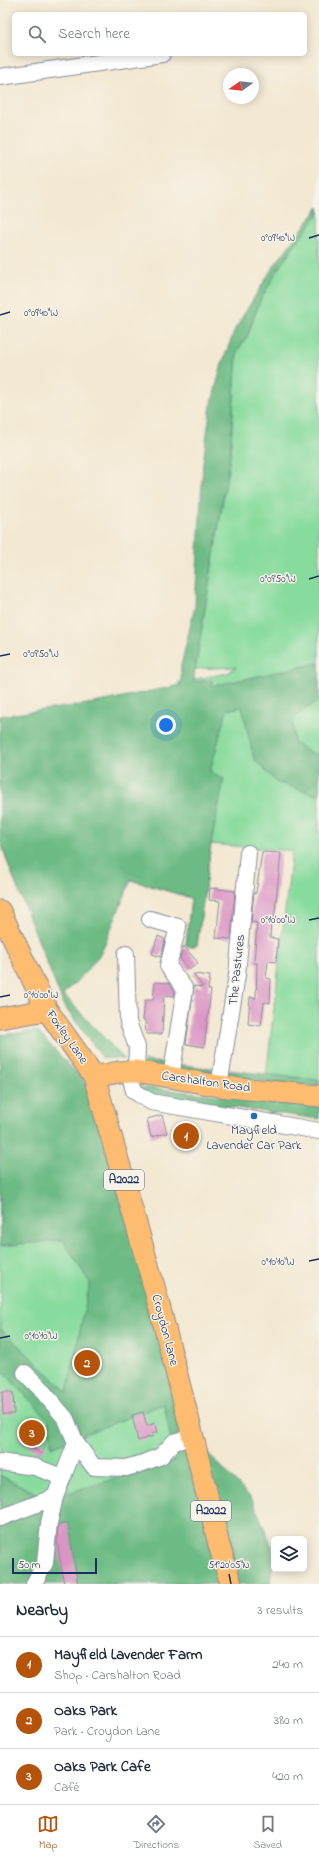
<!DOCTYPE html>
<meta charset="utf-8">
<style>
body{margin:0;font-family:"Indie Flower",sans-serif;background:#f6f6f7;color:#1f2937}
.controls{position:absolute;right:12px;bottom:12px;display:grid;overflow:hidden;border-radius:6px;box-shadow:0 2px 10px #0003}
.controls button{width:36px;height:36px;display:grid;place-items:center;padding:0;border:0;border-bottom:1px solid #e0e1e3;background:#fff;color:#1f2937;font:20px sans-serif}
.compass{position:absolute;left:223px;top:68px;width:36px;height:36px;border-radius:50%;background:#fff;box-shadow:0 2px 10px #0003;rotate:256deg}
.scale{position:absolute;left:12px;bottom:10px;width:85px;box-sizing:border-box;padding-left:4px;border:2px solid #1b2f5e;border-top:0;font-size:11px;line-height:14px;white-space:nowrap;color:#1b2f5e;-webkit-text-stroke:3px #f7f3e8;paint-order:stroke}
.you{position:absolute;left:166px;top:725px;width:14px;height:14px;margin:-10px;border:3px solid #fff;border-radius:50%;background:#1a73e8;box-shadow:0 0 0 6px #1a73e833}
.badge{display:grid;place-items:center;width:26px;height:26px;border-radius:50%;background:#b45309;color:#fff;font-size:13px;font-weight:700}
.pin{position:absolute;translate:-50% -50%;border:2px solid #fff;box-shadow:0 1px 4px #0006}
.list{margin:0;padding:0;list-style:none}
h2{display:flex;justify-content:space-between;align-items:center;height:52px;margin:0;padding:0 16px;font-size:17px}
h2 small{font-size:13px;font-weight:400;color:#747a83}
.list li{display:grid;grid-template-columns:26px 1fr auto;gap:12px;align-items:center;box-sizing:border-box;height:56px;padding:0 16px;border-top:1px solid #e0e1e3}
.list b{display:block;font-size:15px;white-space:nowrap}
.list p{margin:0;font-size:13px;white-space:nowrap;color:#747a83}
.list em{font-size:13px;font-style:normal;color:#747a83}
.icon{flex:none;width:22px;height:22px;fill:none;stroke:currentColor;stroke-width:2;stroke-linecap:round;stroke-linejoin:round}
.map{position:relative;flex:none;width:319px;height:1584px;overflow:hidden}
.search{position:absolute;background:#fff;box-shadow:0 2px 10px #0003;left:12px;right:12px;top:12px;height:44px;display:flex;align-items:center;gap:10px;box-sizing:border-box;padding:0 14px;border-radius:6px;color:#747a83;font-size:15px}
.sheet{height:220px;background:#fff}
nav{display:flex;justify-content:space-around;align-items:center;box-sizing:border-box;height:56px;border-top:1px solid #e0e1e3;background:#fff;font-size:11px;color:#747a83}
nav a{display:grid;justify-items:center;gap:2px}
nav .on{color:#b45309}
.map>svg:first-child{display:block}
.green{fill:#87db9d;stroke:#51857e}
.forest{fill:#6dbb84;stroke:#447571}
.building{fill:#db95c5}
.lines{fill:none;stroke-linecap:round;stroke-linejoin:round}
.minor-casing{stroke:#878c98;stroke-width:18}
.major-casing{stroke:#878c98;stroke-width:23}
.minor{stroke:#fff;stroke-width:16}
.major{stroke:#fdbc6f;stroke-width:21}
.ticks{fill:none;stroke:#1b2f5e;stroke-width:1.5}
.poi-dot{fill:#1f6fb2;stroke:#f7f3e8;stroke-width:1.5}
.labels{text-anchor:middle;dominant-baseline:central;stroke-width:3;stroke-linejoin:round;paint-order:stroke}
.shield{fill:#f7f3e8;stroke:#5d6a87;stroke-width:1}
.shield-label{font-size:12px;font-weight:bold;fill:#1b2f5e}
.street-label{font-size:13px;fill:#1b2f5e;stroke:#f7f3e8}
.poi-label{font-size:13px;fill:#1b2f5e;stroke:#f7f3e8}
.ticks-label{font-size:10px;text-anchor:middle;fill:#1b2f5e;stroke:#f7f3e8;stroke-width:3;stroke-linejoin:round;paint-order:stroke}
</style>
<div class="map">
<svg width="319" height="1584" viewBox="0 0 319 1584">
<rect width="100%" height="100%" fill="#f7f3e8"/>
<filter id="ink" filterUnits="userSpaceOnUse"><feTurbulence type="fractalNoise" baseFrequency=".025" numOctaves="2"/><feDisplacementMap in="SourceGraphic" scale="8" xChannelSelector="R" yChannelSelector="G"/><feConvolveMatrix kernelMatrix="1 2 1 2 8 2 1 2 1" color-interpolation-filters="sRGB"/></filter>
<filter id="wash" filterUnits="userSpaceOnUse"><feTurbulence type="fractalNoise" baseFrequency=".012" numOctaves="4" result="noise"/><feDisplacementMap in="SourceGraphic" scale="16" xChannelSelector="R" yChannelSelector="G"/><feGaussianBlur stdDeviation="0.9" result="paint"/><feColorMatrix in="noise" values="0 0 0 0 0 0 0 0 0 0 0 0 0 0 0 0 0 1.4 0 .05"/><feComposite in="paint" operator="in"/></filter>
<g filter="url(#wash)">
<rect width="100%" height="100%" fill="#f3e8d2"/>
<path class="green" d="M319,207V1082L265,1086L292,851L211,844L197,945L191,947L186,945L191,898L131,880L179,682L228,673L236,667L195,669L230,456L237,351L248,335L258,305L277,270Z
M0,1048L47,1050L219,1545L0,1584Z"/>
<path class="forest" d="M319,207V213L277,270L258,305L248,335L237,351L230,456L193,682L212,680V686L319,663V700L293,718L294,743L311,753L319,755V794L317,795L276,782L254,759L242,707L227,710L210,771L224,779L211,844L197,945L191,947L186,945L191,898L131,880L101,953L78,981L63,994L124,1059L103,1058L64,1006L10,869L0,840V716L94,703L181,685V666L195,606L203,463L211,405L222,364L235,329L273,267Z
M37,1031L85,1082L193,1437L252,1499L274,1551L270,1584H0V1475L47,1499L175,1461L164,1404L51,1447L50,1421L0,1369V1328L67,1392L90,1283L63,1240L0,1246V1035Z
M144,1061L319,1080V1087L141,1069Z
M139,1087L319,1106V1119L135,1094Z"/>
<g id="blocks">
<path class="building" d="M262,852L281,853L274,921L271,920L270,938L278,939L276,962L268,961L266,978L271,979L270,1003L264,1002L261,1026L248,1024L250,997L256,998L257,963H254L257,923L251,922L254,893H256Z
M210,888L235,891L231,939L216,938L220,901L209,900Z
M158,936L165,939L161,957L152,954Z
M184,946L198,963L189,970L180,958Z
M193,974L210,976L208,989L211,990L204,1047L186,1044L194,986L203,987Z
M155,982L169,983L175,991L174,996L164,995L162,1034H146L145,1020H143L145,1000H153Z
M162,1115L167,1133L151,1137L147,1119Z
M2,1392H13L14,1414H3Z
M143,1412L147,1426L155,1423L158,1432L152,1434L153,1436L138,1441L132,1415Z
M26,1419L43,1430L36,1440L46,1446L41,1454L17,1438L21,1433L18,1431Z
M68,1523L78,1584H64L57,1540L58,1525Z"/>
</g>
</g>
<g filter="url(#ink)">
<use href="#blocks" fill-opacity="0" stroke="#878c98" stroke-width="1"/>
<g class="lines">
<g class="minor-casing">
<path id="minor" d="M0,77L162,54
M150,919L178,927L168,966L185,989L171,1077
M126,954L128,1022L137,1047L136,1071
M129,1071L134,1091L151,1102L319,1131
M219,1086L237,975L248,853
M25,1373L39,1387L66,1419L76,1443L94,1467L126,1468L143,1463L161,1456L174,1442L193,1437
M0,1462L35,1467L62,1477
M0,1518L55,1497
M34,1584L45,1563L49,1523L55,1497L76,1443"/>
</g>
<g class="major-casing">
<path id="major" d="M0,911L47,1010L94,1076L155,1290L193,1437L219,1545L231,1584
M0,1018L47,1010
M94,1076C110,1075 119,1070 136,1071L219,1086L319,1096"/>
</g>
<use href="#minor" class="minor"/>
<use href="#major" class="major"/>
</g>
</g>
<path class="ticks" d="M309,238L319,235M0,315L10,312M309,579L319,576M0,656L10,654M309,920L319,918M0,997L10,995M309,1261L319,1259M0,1338L10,1336M229,1574L231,1584"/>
<circle class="poi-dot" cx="254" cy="1116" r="4"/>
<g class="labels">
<g class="shield">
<rect x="104" y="1170" width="40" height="20" rx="3"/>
<rect x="191" y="1501" width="40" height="20" rx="3"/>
</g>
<g class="shield-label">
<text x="124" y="1180">A2022</text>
<text x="211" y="1511">A2022</text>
</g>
<g class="street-label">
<text transform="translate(237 970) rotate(-84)">The Pastures</text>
<text transform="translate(67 1037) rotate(55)">Foxley Lane</text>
<text transform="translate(206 1082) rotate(8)">Carshalton Road</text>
<text transform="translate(165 1330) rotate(75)">Croydon Lane</text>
</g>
<g class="poi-label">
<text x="254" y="1130">Mayfield<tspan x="254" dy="15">Lavender Car Park</tspan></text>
</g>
</g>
<g class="ticks-label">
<text x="278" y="241">0°09'40"W</text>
<text x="41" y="316">0°09'40"W</text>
<text x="278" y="582">0°09'50"W</text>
<text x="41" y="657">0°09'50"W</text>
<text x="278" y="923">0°10'00"W</text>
<text x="41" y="998">0°10'00"W</text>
<text x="278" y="1265">0°10'10"W</text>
<text x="41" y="1339">0°10'10"W</text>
<text x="229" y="1568">51°20'05"N</text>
</g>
</svg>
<div class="controls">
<button><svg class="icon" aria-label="layers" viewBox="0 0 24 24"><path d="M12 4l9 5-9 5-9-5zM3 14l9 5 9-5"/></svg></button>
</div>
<svg class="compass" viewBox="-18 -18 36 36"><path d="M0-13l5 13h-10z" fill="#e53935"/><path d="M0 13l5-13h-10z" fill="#747a83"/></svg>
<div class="scale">50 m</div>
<div class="you"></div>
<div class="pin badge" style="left:186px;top:1136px">1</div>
<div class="pin badge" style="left:87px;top:1363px">2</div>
<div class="pin badge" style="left:32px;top:1433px">3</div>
<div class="search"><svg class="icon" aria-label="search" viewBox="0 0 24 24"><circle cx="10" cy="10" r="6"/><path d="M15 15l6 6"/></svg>Search here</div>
</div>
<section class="sheet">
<h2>Nearby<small>3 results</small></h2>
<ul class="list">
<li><span class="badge">1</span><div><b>Mayfield Lavender Farm</b><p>Shop · Carshalton Road</p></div><em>240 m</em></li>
<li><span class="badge">2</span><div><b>Oaks Park</b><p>Park · Croydon Lane</p></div><em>380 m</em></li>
<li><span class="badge">3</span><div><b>Oaks Park Cafe</b><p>Café</p></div><em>420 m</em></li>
</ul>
</section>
<nav>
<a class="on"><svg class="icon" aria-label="map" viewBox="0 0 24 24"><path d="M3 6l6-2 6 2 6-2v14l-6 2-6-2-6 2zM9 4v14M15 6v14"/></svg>Map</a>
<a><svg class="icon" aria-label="directions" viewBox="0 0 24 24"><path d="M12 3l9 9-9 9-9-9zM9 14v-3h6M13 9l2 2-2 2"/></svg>Directions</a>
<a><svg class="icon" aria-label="saved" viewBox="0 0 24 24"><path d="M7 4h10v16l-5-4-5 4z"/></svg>Saved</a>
</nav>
